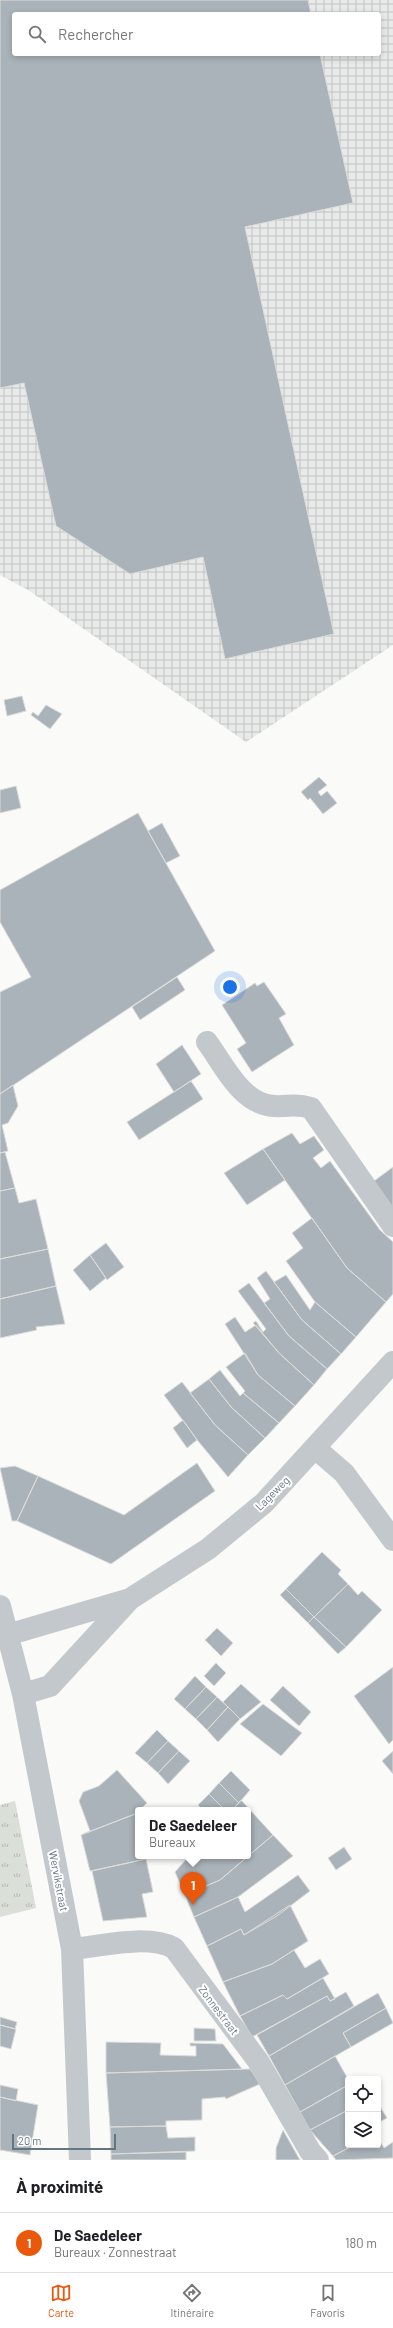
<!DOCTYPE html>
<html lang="fr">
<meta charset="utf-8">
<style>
body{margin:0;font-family:Barlow,sans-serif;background:#f2f2f2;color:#202124}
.controls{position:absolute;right:12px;bottom:12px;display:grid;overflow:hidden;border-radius:4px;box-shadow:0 2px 6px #0003}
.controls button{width:36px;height:36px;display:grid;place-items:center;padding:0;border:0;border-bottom:1px solid #e0e0e0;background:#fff;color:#202124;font:20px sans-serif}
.scale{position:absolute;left:12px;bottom:10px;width:104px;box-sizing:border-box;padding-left:4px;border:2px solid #657683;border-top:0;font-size:11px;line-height:14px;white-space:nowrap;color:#657683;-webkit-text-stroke:3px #fff;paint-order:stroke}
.you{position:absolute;left:230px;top:987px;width:14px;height:14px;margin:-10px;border:3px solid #fff;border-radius:50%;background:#1a73e8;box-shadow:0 0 0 6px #1a73e833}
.badge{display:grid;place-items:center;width:26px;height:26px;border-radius:50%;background:#ea580c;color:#fff;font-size:13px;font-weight:700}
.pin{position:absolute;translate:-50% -33px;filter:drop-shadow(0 1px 2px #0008)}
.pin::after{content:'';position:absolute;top:21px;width:14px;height:12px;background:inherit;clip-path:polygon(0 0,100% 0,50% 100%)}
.popup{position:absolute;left:135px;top:1807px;width:116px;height:52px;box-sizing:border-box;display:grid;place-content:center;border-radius:4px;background:#fff;filter:drop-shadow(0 1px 3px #0005);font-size:13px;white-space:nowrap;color:#757577}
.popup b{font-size:15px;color:#202124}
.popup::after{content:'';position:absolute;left:50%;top:100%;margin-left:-8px;border:8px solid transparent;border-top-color:#fff}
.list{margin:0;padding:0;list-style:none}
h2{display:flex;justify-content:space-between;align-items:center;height:52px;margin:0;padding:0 16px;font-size:17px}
h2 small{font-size:13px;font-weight:400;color:#757577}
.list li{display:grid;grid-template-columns:26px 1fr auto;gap:12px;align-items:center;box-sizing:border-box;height:60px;padding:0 16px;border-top:1px solid #e0e0e0}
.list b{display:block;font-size:15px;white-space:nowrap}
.list p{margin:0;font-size:13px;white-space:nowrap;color:#757577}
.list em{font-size:13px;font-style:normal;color:#757577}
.icon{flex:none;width:22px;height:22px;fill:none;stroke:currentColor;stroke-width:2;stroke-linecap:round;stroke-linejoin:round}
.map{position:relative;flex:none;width:393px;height:2160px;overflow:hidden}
.search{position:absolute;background:#fff;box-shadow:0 2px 6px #0003;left:12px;right:12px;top:12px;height:44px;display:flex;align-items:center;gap:10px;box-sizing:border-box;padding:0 14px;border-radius:4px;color:#757577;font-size:15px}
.sheet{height:112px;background:#fff}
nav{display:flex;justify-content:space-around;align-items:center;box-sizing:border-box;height:56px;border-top:1px solid #e0e0e0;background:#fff;font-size:11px;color:#757577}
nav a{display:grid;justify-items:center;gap:2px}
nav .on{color:#ea580c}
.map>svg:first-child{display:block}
.industrial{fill:url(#industrial-grid);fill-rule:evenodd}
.grass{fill:url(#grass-tufts)}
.building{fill:#aab3b9;stroke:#dcdcda}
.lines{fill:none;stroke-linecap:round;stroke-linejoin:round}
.minor{stroke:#c3c8cc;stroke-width:22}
.labels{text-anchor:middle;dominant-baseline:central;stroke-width:4;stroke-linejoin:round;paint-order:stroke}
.street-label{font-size:11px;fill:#657683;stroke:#fff}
</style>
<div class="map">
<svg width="393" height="2160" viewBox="0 0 393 2160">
<defs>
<pattern id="industrial-grid" width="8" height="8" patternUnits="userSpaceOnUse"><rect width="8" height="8" fill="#e8e9e9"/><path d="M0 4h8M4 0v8" fill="none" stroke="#c0c1c2"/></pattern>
<pattern id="grass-tufts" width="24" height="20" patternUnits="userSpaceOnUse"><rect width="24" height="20" fill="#dadfd7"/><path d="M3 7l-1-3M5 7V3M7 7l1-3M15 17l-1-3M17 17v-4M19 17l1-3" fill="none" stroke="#b4b9b4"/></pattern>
</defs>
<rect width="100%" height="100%" fill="#fafaf8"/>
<path class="industrial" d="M0,0H393V645L246,742L28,590L0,575ZM14,14H379V54H14Z"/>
<path class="grass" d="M15,1801L36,1908L0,1917V1805Z"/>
<path class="building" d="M0,0H308L311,14H14V54H320L353,203L245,227L334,634L225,659L203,557L130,574L56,526L24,383L0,388Z
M22,696L26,711L7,716L4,700Z
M46,705L62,714L50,729L31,715L33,712L38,716Z
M319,777L327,785L318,792L321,796L327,791L337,803L323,814L310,798L308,800L301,792Z
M16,786L21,808L0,813V790Z
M138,813L215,951L0,1094V992L31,977L0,922V890Z
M162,823L180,856L166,863L148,831Z
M177,977L185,990L140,1020L132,1007Z
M264,982L286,1014L279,1018L294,1045L252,1072L237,1049L246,1043L222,1005L255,983L257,986Z
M182,1045L201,1074L174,1092L156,1064Z
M191,1081L203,1099L139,1140L127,1122Z
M13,1085L18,1106L8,1123L2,1125L8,1151L0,1153V1094Z
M292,1133L300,1144L314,1136L324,1150L313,1158L321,1168L330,1161L380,1230L393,1242V1294L386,1302L347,1268L263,1149Z
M263,1149L285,1180L247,1205L224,1173Z
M5,1152L15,1188L0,1191V1153Z
M393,1167V1208L374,1181Z
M15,1188L19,1203L36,1199L48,1249L0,1259V1191Z
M312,1218L347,1268L386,1302L356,1337L315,1302L286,1261L303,1248L292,1233Z
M106,1243L124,1267L107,1280L90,1255Z
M48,1249L56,1286L0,1299V1259Z
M90,1255L106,1278L90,1291L73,1270Z
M266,1271L302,1320L341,1354L327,1369L289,1336L264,1303L270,1299L257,1278Z
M286,1275L310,1310L315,1302L356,1337L341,1354L302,1320L274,1282Z
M249,1283L289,1336L327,1369L314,1385L279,1353L253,1323L256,1321L263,1332L266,1329L238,1291Z
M56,1286L65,1324L36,1327L37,1330L0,1338V1299Z
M235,1317L245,1332L256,1325L279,1353L314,1385L295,1406L258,1375L225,1324Z
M245,1353L258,1375L295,1406L279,1423L243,1393L245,1391L226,1367Z
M220,1370L240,1396L243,1393L279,1423L265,1438L232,1408L209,1379Z
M209,1379L232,1408L265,1438L248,1455L215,1425L190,1393Z
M182,1382L215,1425L248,1455L228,1477L198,1441L164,1395Z
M183,1420L197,1440L187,1448L173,1428Z
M197,1463L215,1491L111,1564L17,1521L38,1476L124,1515Z
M15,1466L38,1476L17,1521H12L0,1468Z
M322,1552L341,1570L338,1574L348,1584L314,1617L286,1589Z
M348,1584L358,1595L362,1591L382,1610L346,1647L314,1617Z
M286,1589L314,1617L308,1623L280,1595Z
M314,1617L346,1647L338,1654L308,1623Z
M217,1628L233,1643L221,1656L205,1640Z
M216,1663L226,1673L214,1686L204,1676Z
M393,1667V1740L389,1744L354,1696Z
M195,1676L206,1687L185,1709L174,1699Z
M241,1684L261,1702L240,1719L223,1702Z
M283,1686L311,1712L299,1726L270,1700Z
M206,1687L217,1697L196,1719L185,1709Z
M217,1697L228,1707L207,1730L196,1719Z
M263,1704L302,1733L281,1756L240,1724Z
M228,1707L240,1719L218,1742L207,1730Z
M157,1730L168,1741L147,1763L135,1753Z
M168,1741L179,1751L158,1773L147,1763Z
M179,1751L190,1761L168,1784L158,1773Z
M393,1751V1774L382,1761Z
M117,1770L147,1803L135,1814L83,1834L90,1831L79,1801L83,1792L99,1786Z
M231,1771L250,1790L239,1803L219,1783Z
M219,1783L239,1803L232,1810H225L209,1794Z
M209,1794L225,1810H203L198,1805Z
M241,1800L273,1835L220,1880L185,1895L175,1872L189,1856H248V1810H232Z
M135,1814L138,1830V1856H145L146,1859L90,1871L81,1835Z
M273,1835L293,1856L238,1897L194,1917L185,1895L220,1880Z
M344,1847L352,1859L336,1870L328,1858Z
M146,1859L153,1892L142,1894L147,1917L103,1921L92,1871Z
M298,1875L310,1891L277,1916L244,1935L241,1929L207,1946L194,1917L238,1897L245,1912Z
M290,1905L308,1941L272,1964L223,1982L207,1946L241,1929L244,1935Z
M294,1950L305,1968L320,1959L329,1974L287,1999L283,1995L240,2016L223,1982L272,1964Z
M323,1978L335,1999L330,2001L327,1996L252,2037L240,2016L283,1995L287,1999Z
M346,1992L354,2006L269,2056L257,2035L327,1996L330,2001Z
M378,1993L386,2008L343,2033L351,2047L285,2085L269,2056Z
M386,2008L393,2023L351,2047L343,2033Z
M0,2017L17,2022L15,2029L0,2025Z
M0,2025L16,2029L11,2049L0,2046Z
M194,2028L215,2029L216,2041H194Z
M106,2042L161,2043L160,2055L196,2056V2046H190V2043L223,2044L242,2069L106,2073Z
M335,2056L348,2079V2085L300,2112L285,2085Z
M250,2069L260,2084L226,2099L225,2097L202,2099V2120L166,2121V2126L110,2127L106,2073Z
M0,2085L18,2089L16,2101L0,2097Z
M348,2085V2110L310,2130L300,2112Z
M0,2097L38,2105L30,2155L0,2150Z
M378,2103L387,2118L378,2123Z
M348,2110V2145H354L333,2156L310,2130Z
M166,2126L168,2138L195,2137V2151L111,2154L110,2127Z
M283,2130L300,2160H276V2148Z
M378,2138L384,2148L393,2142V2158L336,2160L333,2156L354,2145H378Z
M186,2152V2160H111V2154Z"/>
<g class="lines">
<path class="minor" d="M207,1042C224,1065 241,1104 274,1106C290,1107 295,1103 311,1108L393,1226
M315,1448L344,1473L393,1540
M0,1606L23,1694L72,1949L80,2160
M7,1635L130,1599
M23,1694L50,1686L130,1599L208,1549L264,1503L393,1362
M72,1949C102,1946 147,1934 174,1948L258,2061L310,2151L318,2160"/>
</g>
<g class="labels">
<g class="street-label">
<text transform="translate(272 1493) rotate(-45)">Lageweg</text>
<text transform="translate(59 1881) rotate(79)">Wervikstraat</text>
<text transform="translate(219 2010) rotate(53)">Zonnestraat</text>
</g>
</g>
</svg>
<div class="controls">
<button><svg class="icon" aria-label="locate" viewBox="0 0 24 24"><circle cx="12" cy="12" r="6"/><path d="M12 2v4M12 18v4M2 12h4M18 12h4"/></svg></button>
<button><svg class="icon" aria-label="layers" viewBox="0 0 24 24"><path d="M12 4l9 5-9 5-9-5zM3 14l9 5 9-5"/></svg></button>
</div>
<div class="scale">20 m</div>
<div class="you"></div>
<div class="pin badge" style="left:193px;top:1905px">1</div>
<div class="popup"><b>De Saedeleer</b>Bureaux</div>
<div class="search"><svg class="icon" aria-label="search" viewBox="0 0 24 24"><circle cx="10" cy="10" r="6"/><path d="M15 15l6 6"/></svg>Rechercher</div>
</div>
<section class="sheet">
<h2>À proximité<small></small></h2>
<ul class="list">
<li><span class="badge">1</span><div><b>De Saedeleer</b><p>Bureaux · Zonnestraat</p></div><em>180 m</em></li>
</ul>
</section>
<nav>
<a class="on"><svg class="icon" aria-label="map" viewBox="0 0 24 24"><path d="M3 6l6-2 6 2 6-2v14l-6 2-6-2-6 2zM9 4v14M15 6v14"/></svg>Carte</a>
<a><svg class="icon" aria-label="directions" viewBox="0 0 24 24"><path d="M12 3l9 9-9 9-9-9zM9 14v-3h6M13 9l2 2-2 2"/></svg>Itinéraire</a>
<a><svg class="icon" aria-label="saved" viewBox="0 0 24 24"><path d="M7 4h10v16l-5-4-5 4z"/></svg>Favoris</a>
</nav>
